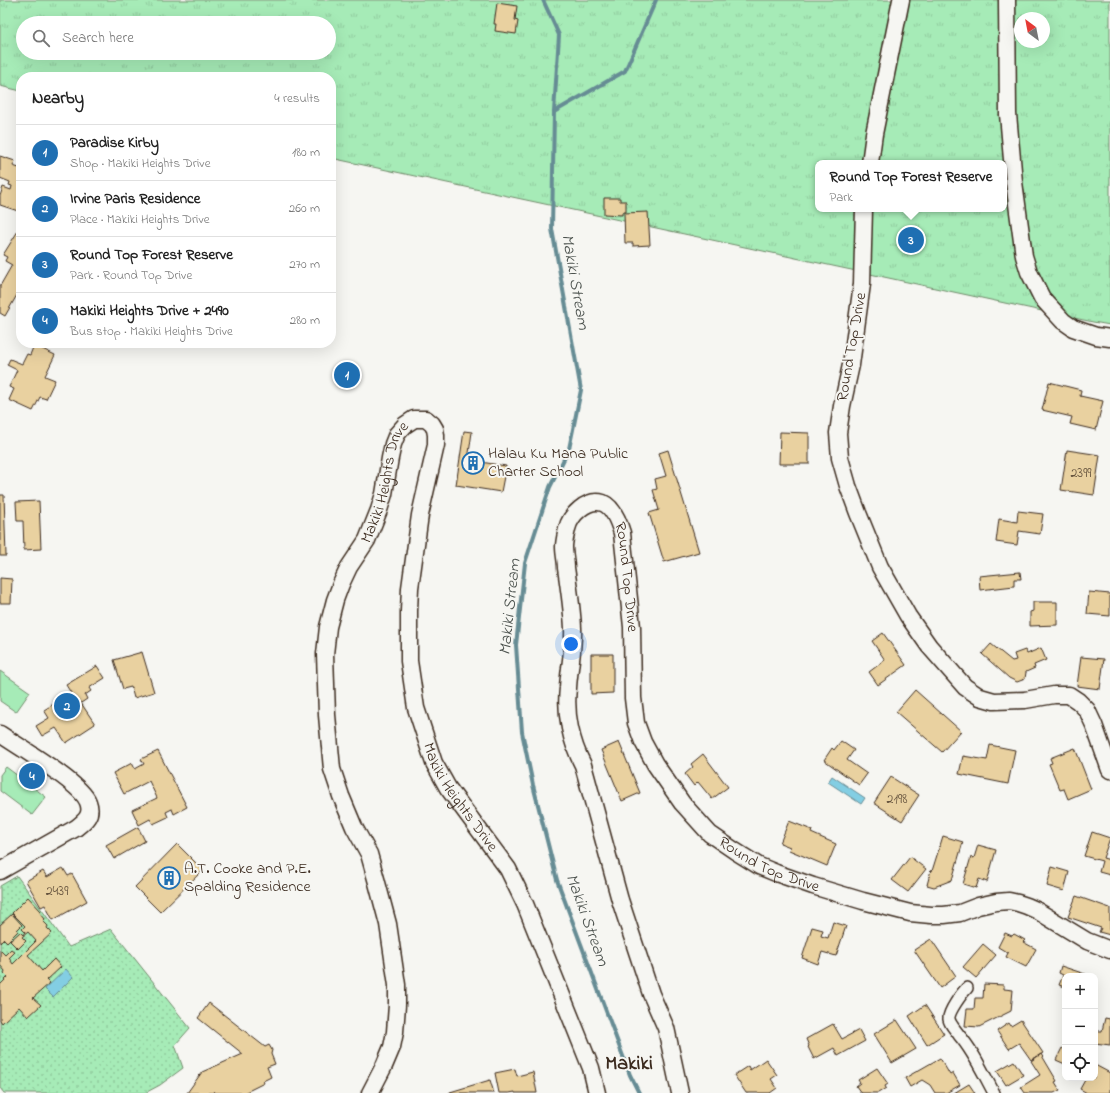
<!DOCTYPE html>
<meta charset="utf-8">
<style>
body{margin:0;font-family:"Indie Flower",sans-serif;background:#f2f2f2;color:#222}
.controls{position:absolute;right:12px;bottom:12px;display:grid;overflow:hidden;border-radius:8px;box-shadow:0 4px 16px #0002}
.controls button{width:36px;height:36px;display:grid;place-items:center;padding:0;border:0;border-bottom:1px solid #e0e0e0;background:#fff;color:#222;font:20px sans-serif}
.compass{position:absolute;left:1014px;top:12px;width:36px;height:36px;border-radius:50%;background:#fff;box-shadow:0 4px 16px #0002;rotate:328deg}
.you{position:absolute;left:571px;top:644px;width:14px;height:14px;margin:-10px;border:3px solid #fff;border-radius:50%;background:#1a73e8;box-shadow:0 0 0 6px #1a73e833}
.badge{display:grid;place-items:center;width:26px;height:26px;border-radius:50%;background:#1f6fb2;color:#fff;font-size:13px;font-weight:700}
.pin{position:absolute;translate:-50% -50%;border:2px solid #fff;box-shadow:0 1px 4px #0006}
.popup{position:absolute;left:815px;top:160px;width:192px;height:52px;box-sizing:border-box;display:grid;place-content:center;border-radius:8px;background:#fff;filter:drop-shadow(0 1px 3px #0005);font-size:13px;white-space:nowrap;color:#767676}
.popup b{font-size:15px;color:#222}
.popup::after{content:'';position:absolute;left:50%;top:100%;margin-left:-8px;border:8px solid transparent;border-top-color:#fff}
.list{margin:0;padding:0;list-style:none}
h2{display:flex;justify-content:space-between;align-items:center;height:52px;margin:0;padding:0 16px;font-size:17px}
h2 small{font-size:13px;font-weight:400;color:#767676}
.list li{display:grid;grid-template-columns:26px 1fr auto;gap:12px;align-items:center;box-sizing:border-box;height:56px;padding:0 16px;border-top:1px solid #e0e0e0}
.list b{display:block;font-size:15px;white-space:nowrap}
.list p{margin:0;font-size:13px;white-space:nowrap;color:#767676}
.list em{font-size:13px;font-style:normal;color:#767676}
.icon{flex:none;width:22px;height:22px;fill:none;stroke:currentColor;stroke-width:2;stroke-linecap:round;stroke-linejoin:round}
.map{position:relative;flex:none;width:1110px;height:1093px;overflow:hidden}
.search{position:absolute;background:#fff;box-shadow:0 4px 16px #0002;left:16px;top:16px;width:320px;height:44px;display:flex;align-items:center;gap:10px;box-sizing:border-box;padding:0 14px;border-radius:22px;color:#767676;font-size:15px}
.panel{position:absolute;background:#fff;box-shadow:0 4px 16px #0002;left:16px;top:72px;width:320px;height:276px;border-radius:16px}
.map>svg:first-child{display:block}
.grass{fill:url(#grass-dots);stroke:#708a6a}
.park{fill:url(#park-tufts);stroke:#708a6a;fill-rule:evenodd}
.pitch{fill:#a6ebb7;stroke:#708a6a}
.water{fill:#83cee3;stroke:#668c94}
.lines{fill:none;stroke-linecap:round;stroke-linejoin:round}
.stream{stroke:#668c94;stroke-width:4}
.building{fill:#e9d1a0;stroke:#3b2a1e}
.street-casing{stroke:#3b2a1e;stroke-width:14}
.secondary-casing{stroke:#3b2a1e;stroke-width:19}
.street{stroke:#f6f6f2;stroke-width:11}
.secondary{stroke:#f6f6f2;stroke-width:16}
.labels{text-anchor:middle;dominant-baseline:central;stroke-width:4;stroke-linejoin:round;paint-order:stroke}
.number-label{font-size:14px;fill:#66543e}
.street-label{font-size:16px;fill:#3b2a1e;stroke:#f6f6f2}
.poi-label{font-size:16px;fill:#3b2a1e;stroke:#f6f6f2;text-anchor:start}
.water-label{font-size:17px;font-style:italic;fill:#4d534f;stroke:#f6f6f2}
.district-label{font-size:20px;font-weight:bold;fill:#3b2a1e;stroke:#f6f6f2}
</style>
<div class="map">
<svg width="1110" height="1093" viewBox="0 0 1110 1093">
<defs>
<pattern id="grass-dots" width="8" height="8" patternUnits="userSpaceOnUse"><rect width="8" height="8" fill="#a6ebb7"/><path d="M2 2h.1M6 6h.1" fill="none" stroke="#90ca9d" stroke-width="1.8" stroke-linecap="round"/></pattern>
<pattern id="park-tufts" width="24" height="20" patternUnits="userSpaceOnUse"><rect width="24" height="20" fill="#a6ebb7"/><path d="M3 7l-1-3M5 7V3M7 7l1-3M15 17l-1-3M17 17v-4M19 17l1-3" fill="none" stroke="#90ca9d"/></pattern>
</defs>
<rect width="100%" height="100%" fill="#f6f6f2"/>
<filter id="ink" filterUnits="userSpaceOnUse"><feTurbulence type="fractalNoise" baseFrequency=".025" numOctaves="2"/><feDisplacementMap in="SourceGraphic" scale="8" xChannelSelector="R" yChannelSelector="G"/><feConvolveMatrix kernelMatrix="1 2 1 2 8 2 1 2 1" color-interpolation-filters="sRGB"/></filter>
<g filter="url(#ink)">
<path class="grass" d="M17,876L69,947L111,929L190,1028L175,1045L183,1068L160,1085L145,1093H4L0,1088V886Z"/>
<path class="park" d="M0,0H1110V325L1093,322L331,158V77H21V91L0,86ZM1020,18H1044V42H1020ZM23,23H329V53H23ZM818,163H1004V209H818Z"/>
<path class="pitch" d="M0,671L30,692L16,712L0,701Z
M6,767L46,797L32,815L0,791V775Z"/>
<path class="water" d="M832,776L865,798L861,804L828,782Z
M66,969L73,977L53,997L45,989Z"/>
<g class="lines">
<path class="stream" d="M543,0L559,35L554,112L552,229L581,390L569,449L550,487L525,563L516,645L522,732L533,785L557,880L630,1075L639,1093
M554,112L625,71L656,0"/>
</g>
<path class="building" d="M497,3L517,6L515,20L518,21L516,34L495,31L496,24H494Z
M0,156L15,161L13,166L19,168L21,162V212L0,205V196L3,187L11,190L12,186L9,185L10,182L0,178Z
M604,198H620V201H626V212H622V215L604,214Z
M648,212L650,245L633,246V243H625L624,213Z
M18,231L21,232V288L5,316L0,313V286L12,265L5,261L7,257L3,255Z
M34,345L55,355L45,376L55,380L46,399L40,397L33,411L9,400L14,389L9,387L17,370L7,365L10,359L22,364L27,354L30,355Z
M1049,382L1081,390L1080,396L1103,401L1096,430L1070,424L1072,417L1042,410Z
M464,431L472,432L468,460L506,466L501,492L456,485Z
M780,432L809,433V464H779Z
M668,450L699,552L664,562L649,513L659,510L653,490L657,489L655,479L666,476L659,453Z
M1067,450L1100,455L1094,495L1061,490Z
M0,495H4L6,556H0Z
M39,501L41,549L24,550L23,521H17L16,502Z
M1018,511L1043,514L1040,534L1019,531L1017,545L996,542L999,519L1017,522Z
M1020,572L1021,579H1014V586L980,590L979,576Z
M0,578L12,579L11,603H0Z
M1089,592L1110,594V616L1087,614Z
M1033,602H1057V625L1030,626V612L1033,611Z
M883,633L906,665L878,685L869,672L885,660L872,641Z
M991,644L1012,661L1016,660L1014,654L1025,650L1027,654L1041,648L1046,660L1034,665L1035,668L1026,672L1025,679L1017,682L1009,678L982,654Z
M142,652L154,692L134,698L131,687L123,689L114,660Z
M591,654H613V693L591,694Z
M1081,657L1104,659L1100,689L1077,686Z
M97,666L105,678L89,688L91,691L85,695L87,699L81,703L95,724L66,743L56,728L42,736L36,726L49,718L44,710L71,693L66,685Z
M915,690L961,731L942,752L896,712Z
M841,741L854,750L847,760L867,774L859,785L824,760L832,748L834,750Z
M619,742L640,793L622,801L601,750Z
M990,745L1015,750L1008,784L959,774L963,756L987,760Z
M1075,748L1091,789L1068,799L1064,789L1060,790L1049,764L1052,763L1050,758Z
M158,751L187,807L174,814L172,809L166,812L168,817L153,824L150,819L139,825L132,810L157,798L149,781L124,794L113,773L132,763L135,769L144,764L141,759Z
M703,754L728,787L712,799L698,782L694,786L685,774L693,767L691,764Z
M891,777L919,795L902,821L874,803Z
M789,821L812,830L811,833L836,844L827,866L789,850L790,847L780,843Z
M138,827L145,841L114,859L106,845Z
M1092,832L1110,838L1103,858L1110,860V875L1099,872L1102,861L1084,856Z
M943,836L963,842L952,880L934,887L927,885L931,870L932,871Z
M177,844L203,870L160,912L135,887Z
M978,845L996,850L987,882L979,879L976,888L963,884L971,857L974,858Z
M910,857L926,869L908,892L892,880Z
M1052,867L1069,872L1064,891L1047,886Z
M63,868L68,876L72,874L87,901L53,920L45,905L41,907L26,881L43,871L47,877Z
M1076,896L1110,908V935L1099,932L1101,928L1068,917Z
M28,897L41,911L40,913L45,919L43,921L48,926L47,928L52,933L28,955L42,971L54,959L61,967L47,980L50,983L33,998L41,1005L28,1017L19,1007L2,1023L0,1020V985L8,977L4,973L5,971L0,965V950L5,955L11,949L15,952L9,958L13,964L36,941L28,932L22,937L26,941L18,949L10,941L20,932L23,935L25,932L22,929L25,926L12,913Z
M12,914L22,925L17,930L18,931L7,942L4,939L0,943V925Z
M833,922L846,926L836,956L822,952L818,964L802,958L812,927L823,930L821,936L828,938Z
M1005,933L1012,936L1014,934L1025,940L1023,942L1036,949L1026,967L1006,957L1008,953L998,947Z
M931,939L956,976L940,988L914,950Z
M983,944L996,955L976,978L963,967Z
M1061,966L1091,976H1065V987L1059,985L1063,975L1059,973Z
M984,984L1004,985V989L1013,990L1011,1011L979,1027L965,1026L967,1009H974L975,998H983Z
M209,1003L265,1047L269,1045L272,1050L271,1054L275,1064L267,1067L271,1077L263,1081L264,1083L244,1093H215L214,1091L213,1093H187L202,1072L243,1054L198,1018Z
M925,1005L944,1034L927,1045L909,1016Z
M1105,1018L1110,1019V1045L1095,1043L1097,1031H1102Z
M897,1020L916,1049L892,1063L874,1034Z
M1021,1020L1043,1053L1031,1060L1019,1043L1009,1049L997,1031L1009,1023L1011,1026Z
M833,1024L842,1039L859,1030L865,1041L838,1056L834,1048L814,1059L808,1047L809,1046L806,1039Z
M1062,1048L1065,1050V1064L1056,1060Z
M1041,1054L1057,1081L1055,1082L1060,1090L1054,1093H1025L1021,1087L1040,1075L1031,1061Z
M940,1058L950,1075L953,1073L960,1085L946,1093H935L930,1085L922,1080L910,1087L905,1078Z
M766,1059L777,1075L771,1079L777,1088L770,1093H746L734,1075L748,1066L750,1070Z
M1014,1061L1023,1075L1006,1085L997,1071Z
M1095,1065L1110,1073V1093H1087L1080,1089L1085,1080L1082,1078H1095Z
M877,1068L888,1084L885,1086L886,1088L878,1093H861L856,1086L860,1083L858,1080Z
M515,1069L517,1076L533,1072L537,1093H515V1092L509,1093H499L495,1073Z
M490,1080L494,1093H449L450,1092Z
M969,1084L975,1093H954Z"/>
<g class="lines">
<g class="street-casing">
<path id="street" d="M967,988C962,993 948,1012 949,1019C950,1025 956,1030 959,1035C974,1052 983,1073 994,1093"/>
</g>
<g class="secondary-casing">
<g id="secondary">
<path d="M1007,0L1008,114L1014,182L1024,256L1029,272L1042,298L1063,321L1073,328L1096,336L1110,338"/>
<path d="M870,163L874,134L901,0"/>
<path d="M864,209L862,284L851,365L842,406L838,433L840,458L848,486L858,513L880,567L908,616L929,646L965,687L980,697L994,701L1025,700L1054,695H1069L1078,701L1087,710L1094,725L1110,770"/>
<path d="M0,734C19,747 81,783 88,802C93,815 85,821 76,828L0,871"/>
<path id="s1" d="M370,1093L384,1066L392,1047L395,1032L397,1005V985L388,924L376,879L369,854L354,827L341,796L332,769L327,715L325,654L328,627L335,600L341,584L349,567L367,540L379,510L384,494L390,458L393,444L397,434L405,425L414,419H426L432,424L435,429L436,435V445L420,515L410,588L409,611V661L416,708L434,763L448,788L508,869L525,904L575,1028L591,1068L597,1093"/>
<path id="s2" d="M680,1093L666,1028L651,994L620,900L583,765C571,742 565,714 568,688C569,668 574,649 573,628C572,608 569,588 566,568C566,561 564,554 564,547C564,541 566,534 567,529C570,515 587,498 603,503C613,507 619,523 622,533L632,627L633,698L636,723L643,742L655,764L682,803L710,834L735,851L759,866L776,873L813,886L863,901L910,913L931,915H944L960,913L978,906L996,902L1009,901L1018,903L1027,906L1036,910L1087,941L1110,950"/>
</g>
</g>
<use href="#street" class="street"/>
<use href="#secondary" class="secondary"/>
</g>
</g>
<defs>
<g id="building-ring" transform="scale(1.15)"><circle r="9.5" fill="#f6f6f2" stroke="#1f6fb2" stroke-width="1.5"/><path d="M-4-6H4V6H1V3H-1V6H-4ZM-2.5-4.3h1.7v1.8h-1.7ZM.8-4.3h1.7v1.8H.8ZM-2.5-1h1.7V.8h-1.7ZM.8-1h1.7V.8H.8Z" fill="#1f6fb2"/></g>
</defs>
<g fill-rule="evenodd">
<use href="#building-ring" x="473" y="463"/>
<use href="#building-ring" x="169" y="878"/>
</g>
<g class="labels">
<g class="number-label">
<text x="1081" y="473">2399</text>
<text x="897" y="799">2198</text>
<text x="57" y="891">2439</text>
</g>
<g class="street-label">
<text transform="translate(852 347) rotate(-80)">Round Top Drive</text>
<text stroke="none"><textPath href="#s1" startOffset="640">Makiki Heights Drive</textPath></text>
<text stroke="none"><textPath href="#s2" startOffset="712">Round Top Drive</textPath></text>
<text stroke="none"><textPath href="#s1" startOffset="1121">Makiki Heights Drive</textPath></text>
<text stroke="none"><textPath href="#s2" startOffset="1060">Round Top Drive</textPath></text>
</g>
<g class="poi-label">
<text x="488" y="454">Halau Ku Mana Public<tspan x="488" dy="18">Charter School</tspan></text>
<text x="184" y="869">A.T. Cooke and P.E.<tspan x="184" dy="18">Spalding Residence</tspan></text>
</g>
<g class="water-label">
<text transform="translate(575 282) rotate(80)">Makiki Stream</text>
<text transform="translate(510 607) rotate(-84)">Makiki Stream</text>
<text transform="translate(587 920) rotate(70)">Makiki Stream</text>
</g>
<g class="district-label">
<text x="629" y="1064">Makiki</text>
</g>
</g>
</svg>
<div class="controls">
<button>+</button>
<button>−</button>
<button><svg class="icon" aria-label="locate" viewBox="0 0 24 24"><circle cx="12" cy="12" r="6"/><path d="M12 2v4M12 18v4M2 12h4M18 12h4"/></svg></button>
</div>
<svg class="compass" viewBox="-18 -18 36 36"><path d="M0-13l5 13h-10z" fill="#e53935"/><path d="M0 13l5-13h-10z" fill="#767676"/></svg>
<div class="you"></div>
<div class="pin badge" style="left:347px;top:375px">1</div>
<div class="pin badge" style="left:67px;top:706px">2</div>
<div class="pin badge" style="left:911px;top:240px">3</div>
<div class="popup"><b>Round Top Forest Reserve</b>Park</div>
<div class="pin badge" style="left:32px;top:776px">4</div>
<div class="search"><svg class="icon" aria-label="search" viewBox="0 0 24 24"><circle cx="10" cy="10" r="6"/><path d="M15 15l6 6"/></svg>Search here</div>
<section class="panel">
<h2>Nearby<small>4 results</small></h2>
<ul class="list">
<li><span class="badge">1</span><div><b>Paradise Kirby</b><p>Shop · Makiki Heights Drive</p></div><em>180 m</em></li>
<li><span class="badge">2</span><div><b>Irvine Paris Residence</b><p>Place · Makiki Heights Drive</p></div><em>260 m</em></li>
<li><span class="badge">3</span><div><b>Round Top Forest Reserve</b><p>Park · Round Top Drive</p></div><em>270 m</em></li>
<li><span class="badge">4</span><div><b>Makiki Heights Drive + 2490</b><p>Bus stop · Makiki Heights Drive</p></div><em>280 m</em></li>
</ul>
</section>
</div>
